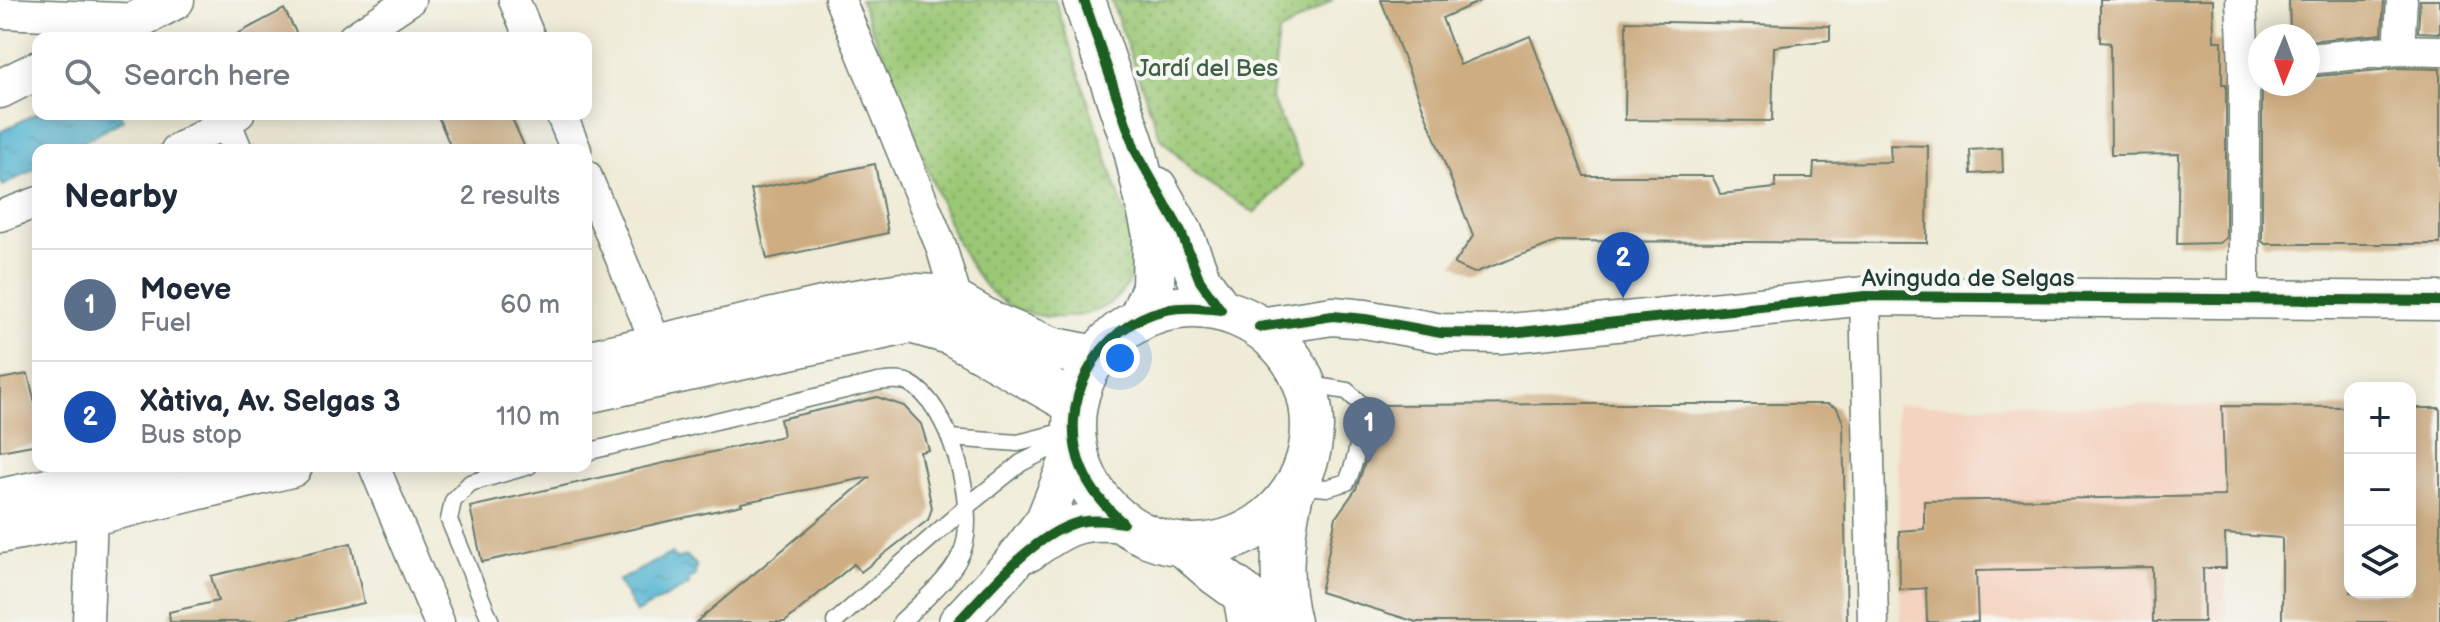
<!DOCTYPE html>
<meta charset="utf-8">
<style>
body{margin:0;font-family:"Balsamiq Sans",sans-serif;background:#f2f2f3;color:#1f2937}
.controls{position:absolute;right:24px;bottom:24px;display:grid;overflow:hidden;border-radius:16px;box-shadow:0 4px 20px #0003}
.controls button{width:72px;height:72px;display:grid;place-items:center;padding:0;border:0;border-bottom:2px solid #e0e1e3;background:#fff;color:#1f2937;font:40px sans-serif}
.compass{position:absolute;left:2248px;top:24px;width:72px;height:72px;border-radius:50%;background:#fff;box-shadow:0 4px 20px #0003;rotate:181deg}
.you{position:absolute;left:1120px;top:358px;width:28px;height:28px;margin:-20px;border:6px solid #fff;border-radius:50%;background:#1a73e8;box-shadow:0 0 0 12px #1a73e833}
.badge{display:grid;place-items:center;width:52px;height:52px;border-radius:50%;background:#1a73e8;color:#fff;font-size:26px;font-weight:700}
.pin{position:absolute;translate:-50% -66px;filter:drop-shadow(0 2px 4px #0008)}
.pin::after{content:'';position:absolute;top:42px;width:28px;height:24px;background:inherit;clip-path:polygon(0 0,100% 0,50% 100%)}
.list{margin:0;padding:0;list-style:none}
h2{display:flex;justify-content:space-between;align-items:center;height:104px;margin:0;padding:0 32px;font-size:34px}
h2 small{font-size:26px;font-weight:400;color:#747a83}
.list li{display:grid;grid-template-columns:52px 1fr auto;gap:24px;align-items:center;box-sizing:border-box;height:112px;padding:0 32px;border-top:2px solid #e0e1e3}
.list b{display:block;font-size:30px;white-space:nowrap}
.list p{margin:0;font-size:26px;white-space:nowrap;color:#747a83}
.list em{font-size:26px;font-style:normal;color:#747a83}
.icon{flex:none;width:44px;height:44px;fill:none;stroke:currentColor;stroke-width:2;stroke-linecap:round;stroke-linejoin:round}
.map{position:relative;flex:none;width:2440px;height:622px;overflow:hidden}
.search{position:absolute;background:#fff;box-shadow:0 4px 20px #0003;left:32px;top:32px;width:560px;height:88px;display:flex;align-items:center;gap:20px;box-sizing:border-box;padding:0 28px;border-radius:16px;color:#747a83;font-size:30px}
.panel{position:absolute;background:#fff;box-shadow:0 4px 20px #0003;left:32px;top:144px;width:560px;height:328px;border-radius:16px}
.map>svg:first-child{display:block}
.built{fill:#f4d3c0}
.park{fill:url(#park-dots);stroke:#5d8255;stroke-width:2}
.water{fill:url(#water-ripples);stroke:#387982;stroke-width:2}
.building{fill:#cead82}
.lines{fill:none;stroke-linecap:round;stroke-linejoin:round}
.service-casing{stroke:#687a6d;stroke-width:19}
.minor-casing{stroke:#687a6d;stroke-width:33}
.tertiary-casing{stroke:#687a6d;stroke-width:41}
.secondary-casing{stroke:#687a6d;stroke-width:45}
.service{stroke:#fff;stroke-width:16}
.minor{stroke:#fff;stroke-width:30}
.tertiary{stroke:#fff;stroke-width:38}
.secondary{stroke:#fff;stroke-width:42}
.cycleway-casing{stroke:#f6f6f2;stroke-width:15}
.cycleway{stroke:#1b5e20;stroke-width:10}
.labels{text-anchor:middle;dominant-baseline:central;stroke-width:8;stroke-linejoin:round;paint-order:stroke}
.park-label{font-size:24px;fill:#3e6044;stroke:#f6f6f2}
.street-label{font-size:24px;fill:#1f3d34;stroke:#f6f6f2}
</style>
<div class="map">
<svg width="2440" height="622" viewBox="0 0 2440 622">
<defs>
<pattern id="park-dots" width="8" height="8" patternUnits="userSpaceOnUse" patternTransform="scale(2)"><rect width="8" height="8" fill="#9bc876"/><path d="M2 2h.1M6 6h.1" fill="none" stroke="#7ea462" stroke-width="1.8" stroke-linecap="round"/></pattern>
<pattern id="water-ripples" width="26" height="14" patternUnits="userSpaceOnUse" patternTransform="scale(2)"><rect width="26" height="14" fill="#52b5d1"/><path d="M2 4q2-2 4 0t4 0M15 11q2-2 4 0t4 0" fill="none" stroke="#4394aa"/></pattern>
</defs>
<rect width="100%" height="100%" fill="#f6f6f2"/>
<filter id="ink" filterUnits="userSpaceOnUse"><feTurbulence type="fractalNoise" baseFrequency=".0125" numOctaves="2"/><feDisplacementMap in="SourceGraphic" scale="16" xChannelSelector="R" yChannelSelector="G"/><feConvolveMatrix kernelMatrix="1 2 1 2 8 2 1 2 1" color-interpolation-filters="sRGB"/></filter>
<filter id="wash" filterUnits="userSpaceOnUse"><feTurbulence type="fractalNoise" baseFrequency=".006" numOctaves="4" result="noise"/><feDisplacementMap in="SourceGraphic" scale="32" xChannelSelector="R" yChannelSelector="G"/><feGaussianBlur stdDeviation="1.8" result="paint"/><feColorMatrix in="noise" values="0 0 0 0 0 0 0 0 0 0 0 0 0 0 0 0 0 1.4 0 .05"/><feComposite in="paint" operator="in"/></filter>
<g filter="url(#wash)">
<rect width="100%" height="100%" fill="#efebd6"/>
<path class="built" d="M1896,405L2222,406L2227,622H1901Z"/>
<path class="park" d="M860,0H1055L1131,232C1133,250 1137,269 1126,286C1102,326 1031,325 998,298C978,283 967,259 955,238Z
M1111,0H1332L1279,33L1271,98L1302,165L1255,213L1196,175L1160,137Z"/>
<path class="water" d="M38,112V114H120L123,120L68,150H38V167L3,186L0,180V132Z
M672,553L675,559L687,556L696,565L695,576L688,579L689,585L636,613L618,581Z"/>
<g id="blocks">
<path class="building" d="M1381,0H1483L1442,18L1460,65L1530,36L1584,176H1712L1721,194L1775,188V178H1813L1814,163L1891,162L1890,145L1928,146L1927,243L1559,241L1474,273L1454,264L1473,236Z
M2100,0H2213L2214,41H2222V84H2226V238L2219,243L2177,244L2179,154L2111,155L2110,43L2100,42Z
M2289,0H2384L2382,34L2308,41V36H2290Z
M2420,0H2440V33L2418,32Z
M284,9L299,38H230Z
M1626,21L1830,26V40L1774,47L1772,121L1625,120Z
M2400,68L2440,69V244H2265L2262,241V84H2308V77Z
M437,114H510L526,150H452Z
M2002,148L2003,172L1971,174L1970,150Z
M875,164L888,233L767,259L751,190Z
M28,374L38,415V444L0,451V379Z
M877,397L904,406L921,424L929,450L920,452L932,508L928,520L861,572L854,564L785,622H696L870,477L741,503L742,505L482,562L470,507L783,436L780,419Z
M1575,404H1828L1837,408L1843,422L1847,622H1416L1320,592L1336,517L1356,489L1367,457L1373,405Z
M2222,406L2350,407V592H2410V408H2440V622H2282V538L2225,534L2226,568H2203L2204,622H2153L2152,567L1976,571L1978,622H1927L1926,588L1900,590L1899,531L1924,529V501L2225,496Z
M351,543L364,603L279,622H170L169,612L218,601L211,576Z"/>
</g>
</g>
<g filter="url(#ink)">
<use href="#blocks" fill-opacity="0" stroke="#687a6d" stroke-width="2"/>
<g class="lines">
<g class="service-casing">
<path id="service" d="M950,438L1018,443L1073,429
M586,452L878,382C888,381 899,379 909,383C950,404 976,504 964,546C955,576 923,600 901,622
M1296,485L1327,488L1347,482C1358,456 1361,432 1362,405L1347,391L1304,384
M491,622L449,520L453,501L470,483L529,466
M835,622L966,507L1021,463L1045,451L1071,445"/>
</g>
<g class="minor-casing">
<path id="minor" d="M514,0L530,38
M840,0L941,246L958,304
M2241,0L2244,66V299
M0,13L142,19
M353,38L410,0
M2399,50L2402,0
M2308,59L2399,50L2440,51
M561,114L576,150
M226,123L237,150
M176,150L239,114
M586,175L657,345
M0,216L38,202
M1865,296L1873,622
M374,466L439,622
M88,622L92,514"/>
</g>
<g class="tertiary-casing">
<path id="tertiary" d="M103,38L175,0
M0,89L38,70
M1259,327L1333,316L1365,319L1441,333L1501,334L1865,296L2440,301
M1029,552C1064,527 1078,518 1123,523
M958,622L1010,566L1045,520L1075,445"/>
</g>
<g class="secondary-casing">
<path id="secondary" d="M1084,0L1135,150L1154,235L1153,288L1139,320
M1156,188L1181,232L1200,281L1221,310
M1074 426a119 119 0 1 1 238 0a119 119 0 1 1-238 0Z
M586,362L849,302L902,294L934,296L958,304L993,324L1051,348L1096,357
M586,392L911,322L950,333L1075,404
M0,500L162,466
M0,532L92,514L291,466
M1183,545L1215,573L1244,594L1249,622
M1289,622C1278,579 1282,535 1292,493"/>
</g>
<use href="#service" class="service"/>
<use href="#minor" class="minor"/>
<use href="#tertiary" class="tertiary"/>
<use href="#secondary" class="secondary"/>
<g class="cycleway-casing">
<path id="cycleway" d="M1084,0L1135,150L1181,232L1200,281L1221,310
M1259,327L1333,316L1365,319L1441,333L1501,334L1865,296L2440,301
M1123,523C1105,507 1091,491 1082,469C1055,405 1097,325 1165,310C1184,306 1202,308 1221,310
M958,622C989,589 1034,534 1079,522C1093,519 1108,521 1123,523"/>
</g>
<use href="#cycleway" class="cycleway"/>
</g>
</g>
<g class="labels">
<g class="park-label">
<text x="1207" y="68">Jardí del Bes</text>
</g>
<g class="street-label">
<text x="1968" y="278">Avinguda de Selgas</text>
</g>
</g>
</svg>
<div class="controls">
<button>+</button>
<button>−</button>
<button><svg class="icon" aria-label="layers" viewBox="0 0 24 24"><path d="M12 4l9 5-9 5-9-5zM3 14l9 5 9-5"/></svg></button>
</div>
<svg class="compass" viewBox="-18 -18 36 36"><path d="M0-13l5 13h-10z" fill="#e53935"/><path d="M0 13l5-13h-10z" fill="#747a83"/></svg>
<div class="you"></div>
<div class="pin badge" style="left:1369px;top:463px;background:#5c6f8a">1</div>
<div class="pin badge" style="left:1623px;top:298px;background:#1a4fb4">2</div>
<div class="search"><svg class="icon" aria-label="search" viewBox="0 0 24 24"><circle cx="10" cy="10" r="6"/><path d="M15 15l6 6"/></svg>Search here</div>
<section class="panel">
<h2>Nearby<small>2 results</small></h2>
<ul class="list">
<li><span class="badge" style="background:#5c6f8a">1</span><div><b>Moeve</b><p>Fuel</p></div><em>60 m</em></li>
<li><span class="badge" style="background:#1a4fb4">2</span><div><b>Xàtiva, Av. Selgas 3</b><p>Bus stop</p></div><em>110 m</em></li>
</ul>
</section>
</div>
